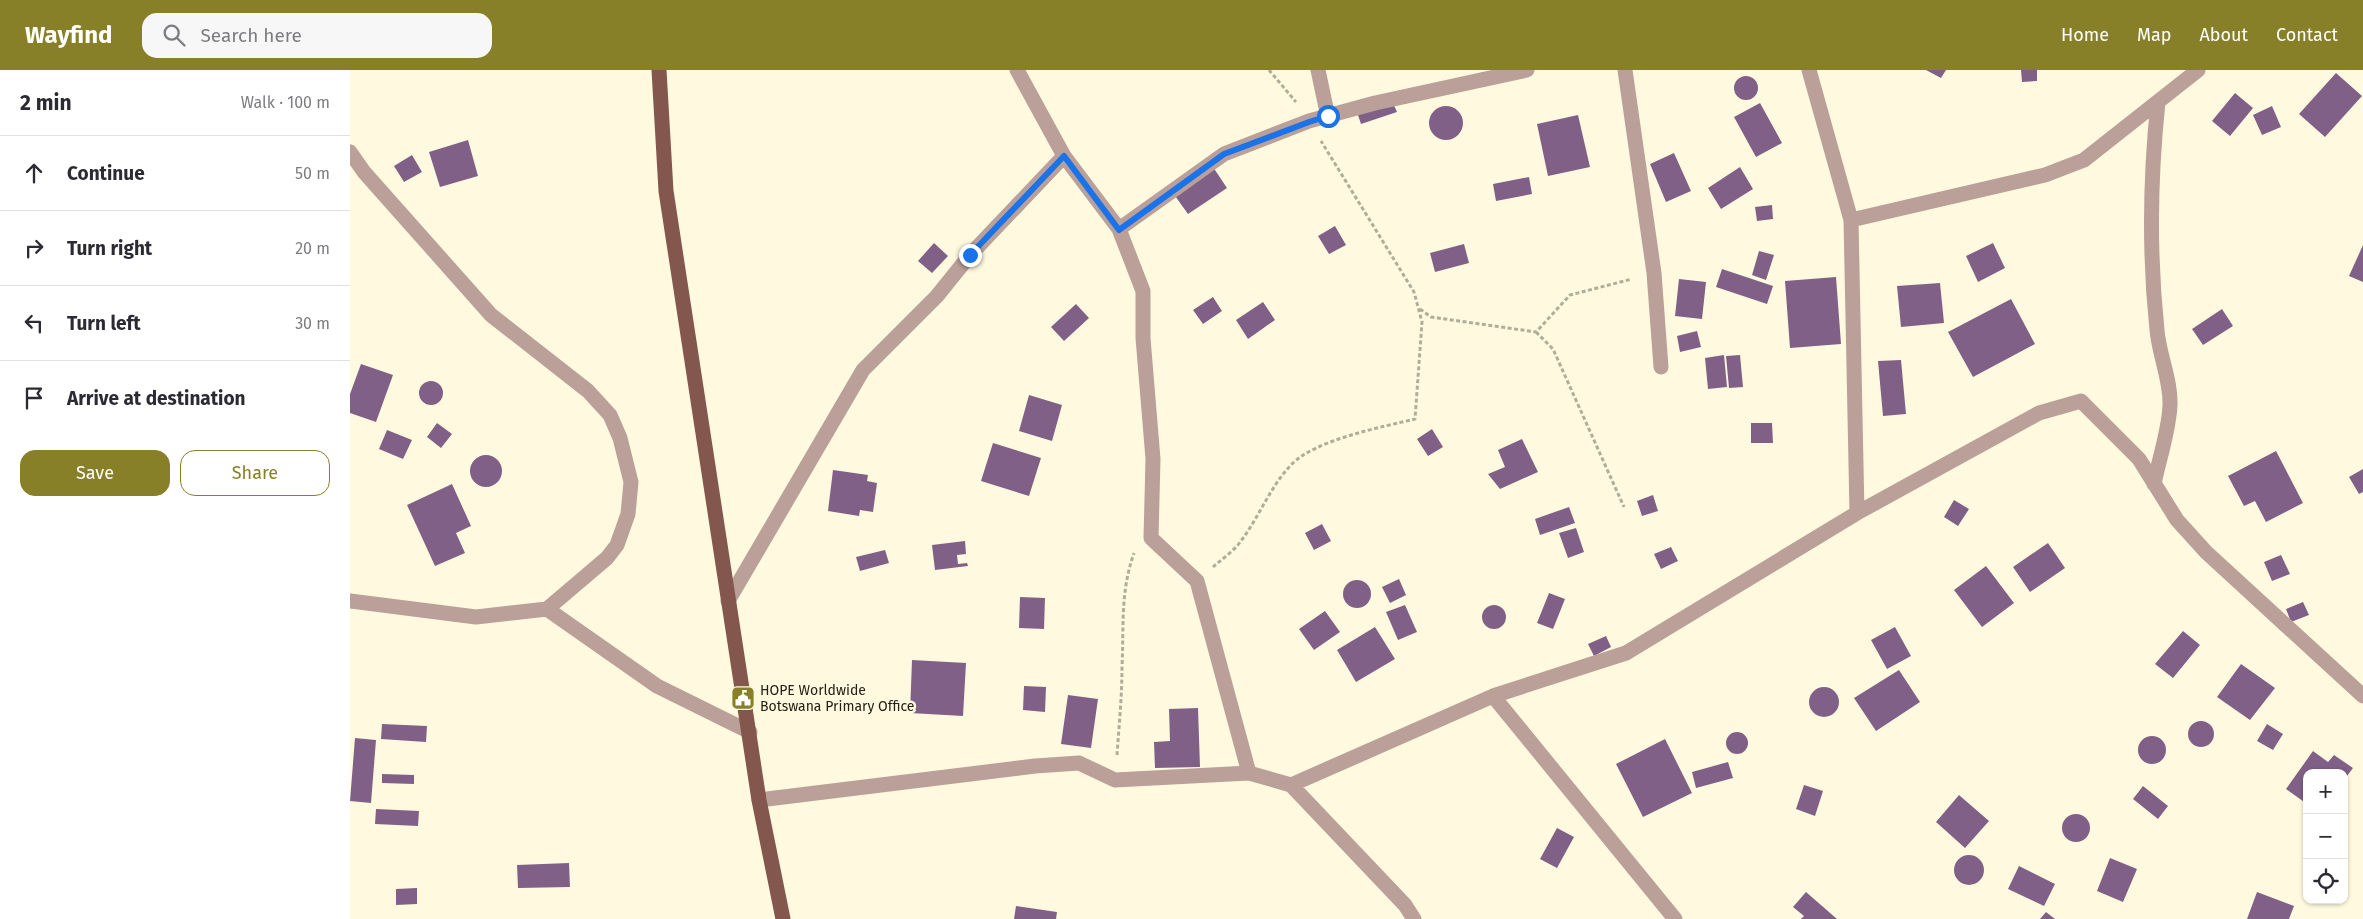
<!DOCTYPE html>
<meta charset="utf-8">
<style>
body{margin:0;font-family:"Fira Sans",sans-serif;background:#f7f7f7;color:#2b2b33}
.controls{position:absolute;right:15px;bottom:15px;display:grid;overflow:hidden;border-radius:10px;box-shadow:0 1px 4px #0004}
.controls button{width:45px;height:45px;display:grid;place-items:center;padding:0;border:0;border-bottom:1px solid #e1e1e2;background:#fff;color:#2b2b33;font:25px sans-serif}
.stop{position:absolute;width:15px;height:15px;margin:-11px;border:4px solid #1a73e8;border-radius:50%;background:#fff}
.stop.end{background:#1a73e8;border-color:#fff;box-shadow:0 1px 5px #0008}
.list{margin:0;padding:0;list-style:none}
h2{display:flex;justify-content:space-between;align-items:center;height:65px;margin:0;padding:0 20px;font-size:21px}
h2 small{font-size:16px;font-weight:400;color:#7c7c81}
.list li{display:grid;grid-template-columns:32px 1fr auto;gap:15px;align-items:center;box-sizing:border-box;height:75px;padding:0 20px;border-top:1px solid #e1e1e2}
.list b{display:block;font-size:19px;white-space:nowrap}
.list em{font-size:16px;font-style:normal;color:#7c7c81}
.actions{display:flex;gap:10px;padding:15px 20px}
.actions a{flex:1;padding:11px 0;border:1px solid #888028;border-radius:15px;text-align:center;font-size:18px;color:#888028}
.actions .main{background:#888028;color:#fff}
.icon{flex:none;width:28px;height:28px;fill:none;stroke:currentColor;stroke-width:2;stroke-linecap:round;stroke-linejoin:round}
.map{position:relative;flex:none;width:2013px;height:849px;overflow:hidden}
header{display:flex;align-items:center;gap:30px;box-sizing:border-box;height:70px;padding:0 25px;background:#888028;color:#fff}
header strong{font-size:24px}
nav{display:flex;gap:28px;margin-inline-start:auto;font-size:18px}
.search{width:350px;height:45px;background:#f7f7f7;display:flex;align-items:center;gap:12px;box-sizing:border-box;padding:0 18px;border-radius:15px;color:#7c7c81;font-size:19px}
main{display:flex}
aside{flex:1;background:#fff}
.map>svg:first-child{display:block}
.building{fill:#816088}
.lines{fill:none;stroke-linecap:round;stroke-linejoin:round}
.path{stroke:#b1ad98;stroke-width:3;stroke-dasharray:4 2.5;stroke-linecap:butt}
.minor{stroke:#bba09a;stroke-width:15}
.major{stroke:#84574e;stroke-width:15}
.route{stroke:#1a73e8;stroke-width:6}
.labels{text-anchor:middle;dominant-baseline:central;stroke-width:5;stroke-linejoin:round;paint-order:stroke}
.poi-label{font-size:14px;fill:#232117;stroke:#fffadf;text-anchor:start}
</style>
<header>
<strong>Wayfind</strong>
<div class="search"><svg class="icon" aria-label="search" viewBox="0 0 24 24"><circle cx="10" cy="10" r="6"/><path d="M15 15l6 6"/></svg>Search here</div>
<nav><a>Home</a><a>Map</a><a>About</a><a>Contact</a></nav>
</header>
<main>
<aside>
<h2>2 min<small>Walk · 100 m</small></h2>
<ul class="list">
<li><svg class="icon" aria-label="ahead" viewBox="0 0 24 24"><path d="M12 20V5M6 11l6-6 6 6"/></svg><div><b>Continue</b></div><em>50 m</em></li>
<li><svg class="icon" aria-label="right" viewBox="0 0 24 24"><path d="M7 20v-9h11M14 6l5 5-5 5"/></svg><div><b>Turn right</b></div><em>20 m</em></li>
<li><svg class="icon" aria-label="left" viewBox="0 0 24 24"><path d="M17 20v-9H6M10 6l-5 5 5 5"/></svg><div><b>Turn left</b></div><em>30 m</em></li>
<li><svg class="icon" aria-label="arrive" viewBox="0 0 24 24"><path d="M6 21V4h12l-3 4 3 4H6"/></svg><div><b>Arrive at destination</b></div></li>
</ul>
<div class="actions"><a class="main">Save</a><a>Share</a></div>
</aside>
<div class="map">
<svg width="2013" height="849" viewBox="0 0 2013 849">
<rect width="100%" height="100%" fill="#fffadf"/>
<path class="building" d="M1576,0H1596L1591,8Z
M1671,0H1687V11L1672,12Z
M1986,3L2012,26L1975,67L1949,44Z
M1384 18a12 12 0 1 1 24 0a12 12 0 1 1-24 0Z
M1885,23L1903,38L1880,66L1862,51Z
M1042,31L1047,42L1011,54L1007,42Z
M1410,33L1432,73L1406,87L1384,47Z
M1079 53a17 17 0 1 1 34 0a17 17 0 1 1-34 0Z
M1922,36L1931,57L1912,65L1903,45Z
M1228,45L1240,97L1198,106L1187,54Z
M118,70L128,106L90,117L79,82Z
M1324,83L1341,121L1316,132L1300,94Z
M62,85L72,102L54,112L44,96Z
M863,97L877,118L838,144L823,123Z
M1390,97L1403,119L1371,139L1358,118Z
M1179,107L1182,124L1146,131L1143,114Z
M1422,135L1423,149L1407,151L1405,137Z
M985,156L996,175L979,184L968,166Z
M584,173L598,186L582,203L568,191Z
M1643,173L1655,198L1628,212L1616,186Z
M1114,174L1119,193L1085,202L1080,183Z
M2013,175V212L1999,206Z
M1409,181L1424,185L1416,210L1402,205Z
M1372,199L1423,216L1417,234L1366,217Z
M1486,207L1491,274L1440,278L1435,211Z
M1329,209L1356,212L1352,249L1325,246Z
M1590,213L1594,253L1551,257L1547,216Z
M863,227L872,241L853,254L843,240Z
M1661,229L1685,274L1623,307L1598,262Z
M913,232L925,250L898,269L886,250Z
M726,234L739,248L714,271L701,257Z
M1872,239L1883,256L1853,275L1842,259Z
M1347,261L1351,277L1330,282L1327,266Z
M1374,285L1377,317L1358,319L1355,288Z
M1390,285L1393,317L1379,318L1376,286Z
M1551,290L1556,344L1533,346L1528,291Z
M11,294L43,305L26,352L0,343V324Z
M69 323a12 12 0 1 1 24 0a12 12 0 1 1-24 0Z
M679,325L712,335L702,371L669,361Z
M87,353L102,364L91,378L77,367Z
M1401,353H1422L1423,373H1401Z
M1082,359L1093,377L1078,386L1067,369Z
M37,360L62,370L53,389L29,379Z
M1172,369L1188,402L1150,419L1138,404L1155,397L1148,380Z
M643,373L691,388L679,426L631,411Z
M1926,381L1953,433L1916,452L1905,431L1894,436L1878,406Z
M120 401a16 16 0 1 1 32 0a16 16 0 1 1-32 0Z
M2013,399V422L2009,424L1999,407Z
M483,400L518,405L517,411L527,413L523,442L510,440L509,446L478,441Z
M102,414L121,456L106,463L115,483L85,496L57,435Z
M1303,425L1308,441L1292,446L1287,431Z
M1604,430L1619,439L1608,456L1594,447Z
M1219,437L1225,453L1190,465L1185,449Z
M972,454L981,471L964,480L955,463Z
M1226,458L1234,482L1218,488L1209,463Z
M615,471L616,484L607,485L608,494L617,493L618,496L585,500L582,475Z
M1698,473L1715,498L1680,522L1663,497Z
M1321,477L1328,491L1311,499L1304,484Z
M535,480L539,493L510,501L506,487Z
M1931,485L1940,504L1922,511L1914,492Z
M1636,496L1664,533L1632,557L1604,520Z
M1049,509L1056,525L1040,533L1032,517Z
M993 524a14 14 0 1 1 28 0a14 14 0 1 1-28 0Z
M1199,523L1215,529L1203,559L1187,553Z
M670,527L695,528L694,559L669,558Z
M1953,532L1959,545L1941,552L1936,539Z
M1132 547a12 12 0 1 1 24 0a12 12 0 1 1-24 0Z
M1055,535L1067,562L1048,570L1036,542Z
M975,541L990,562L964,580L949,559Z
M1025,557L1045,589L1006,612L987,580Z
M1545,557L1561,586L1537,599L1521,570Z
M1833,561L1850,575L1823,608L1805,594Z
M1256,566L1261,577L1244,586L1238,574Z
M562,590L616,593L613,646L560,643Z
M1891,594L1925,618L1900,650L1867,627Z
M1549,600L1570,632L1526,661L1504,628Z
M674,616L696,617L695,642L673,640Z
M1459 632a15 15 0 1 1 30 0a15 15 0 1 1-30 0Z
M718,625L748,629L741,678L711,674Z
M848,638L850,697L805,698L804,672L820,671L819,639Z
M1838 664a13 13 0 1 1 26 0a13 13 0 1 1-26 0Z
M32,654L77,656L76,672L31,669Z
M1917,654L1933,664L1923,680L1907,671Z
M1376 673a11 11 0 1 1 22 0a11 11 0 1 1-22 0Z
M1788 680a14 14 0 1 1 28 0a14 14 0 1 1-28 0Z
M5,668L26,670L21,733L0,731Z
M1315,669L1342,723L1293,747L1266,694Z
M1963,681L1978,692L1984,685L2003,698L1994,710V703H1957V734L1936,719Z
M1378,692L1383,708L1346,718L1342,702Z
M32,704L64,705V714L32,713Z
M1454,715L1473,721L1465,746L1446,739Z
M1793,716L1818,736L1808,749L1783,729Z
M1609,725L1639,751L1615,778L1586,752Z
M26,739L69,741L68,756L25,754Z
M1712 758a14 14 0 1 1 28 0a14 14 0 1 1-28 0Z
M1207,758L1224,767L1207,798L1190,789Z
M1604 800a15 15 0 1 1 30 0a15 15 0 1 1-30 0Z
M1760,788L1787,799L1773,832L1747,821Z
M219,793L220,817L168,818L167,795Z
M1669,796L1705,814L1694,836L1658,819Z
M67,818V834L46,835V819Z
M1456,822L1487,849H1451L1454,846L1443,837Z
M1907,822L1944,836L1939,849H1897Z
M666,836L707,842L706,849H664Z
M1696,842L1705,849H1690Z"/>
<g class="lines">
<path class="path" d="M919,0L946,32
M1070,239L1081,247L1186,262L1220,225L1282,209
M1186,262L1203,279L1274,437
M863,497C872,489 884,481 891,471C909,447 920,417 941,395C964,370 1032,357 1065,349L1072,252L1064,222L971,71
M767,685C769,656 772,626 772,597C774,556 770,523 784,483"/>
<path class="minor" d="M667,0L714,86L769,159L793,221V268L803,389L801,468L847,511L899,703
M968,0L978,47
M1275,0L1304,203L1311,297
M1459,0L1501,150L1507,443
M0,82L14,102L141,245L238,321L260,345L270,368L281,412L278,444L267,475L257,488L197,539
M1501,150L1695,105L1734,90L1848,0
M769,159L874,84L959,51L1025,33L1177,0
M1804,414C1809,389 1819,361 1820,335C1821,310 1809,285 1807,260C1799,184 1800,108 1808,32
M0,531L126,547L197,539L307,616L400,662
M378,531L513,300L587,226L620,185L714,86
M1143,626L1325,849
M941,715L1055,835L1064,849
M409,730L685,696L729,693L765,710L899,703L941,715L1143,626L1276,583L1507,443L1689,343L1731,331L1789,389L1827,450L1856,482L2013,626"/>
<path class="major" d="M309,0L316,121L409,730L433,849"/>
</g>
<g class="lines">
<path class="route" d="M620,185L714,86L769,160L874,84L959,52L978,46"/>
</g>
<defs>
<g id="civic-square" transform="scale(1.25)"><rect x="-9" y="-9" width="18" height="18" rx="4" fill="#888028" stroke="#fffadf"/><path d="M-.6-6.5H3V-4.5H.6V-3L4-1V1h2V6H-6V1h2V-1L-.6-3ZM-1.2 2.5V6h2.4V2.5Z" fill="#fff"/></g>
</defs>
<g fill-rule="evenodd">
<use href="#civic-square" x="393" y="628"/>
</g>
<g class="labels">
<g class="poi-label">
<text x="410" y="620">HOPE Worldwide<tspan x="410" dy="16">Botswana Primary Office</tspan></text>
</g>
</g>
</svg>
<div class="controls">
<button>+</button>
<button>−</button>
<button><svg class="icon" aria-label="locate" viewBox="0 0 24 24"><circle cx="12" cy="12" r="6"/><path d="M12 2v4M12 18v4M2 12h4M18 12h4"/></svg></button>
</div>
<div class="stop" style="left:978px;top:46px"></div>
<div class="stop end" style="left:620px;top:185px"></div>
</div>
</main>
